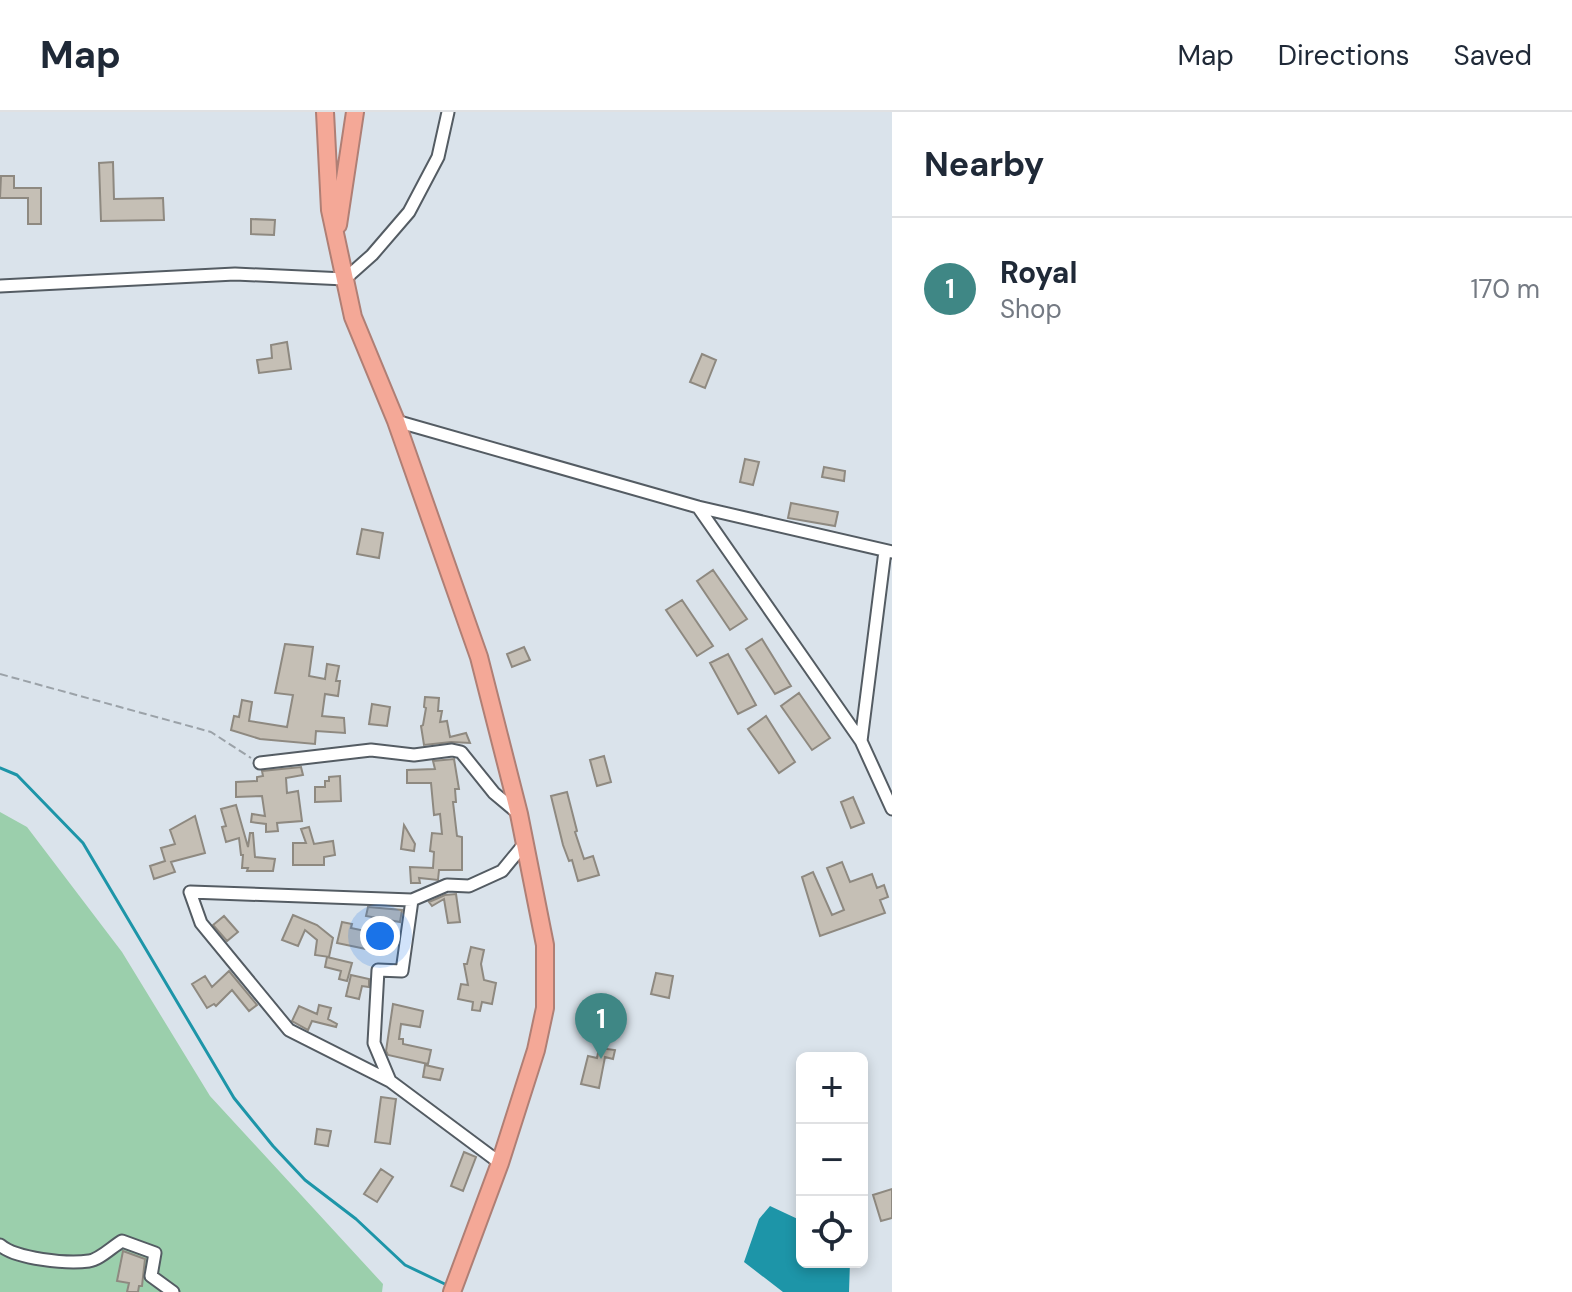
<!DOCTYPE html>
<meta charset="utf-8">
<style>
body{margin:0;font-family:"DM Sans",sans-serif;background:#f6f6f7;color:#1f2937}
.controls{position:absolute;right:24px;bottom:24px;display:grid;overflow:hidden;border-radius:12px;box-shadow:0 4px 12px #0003}
.controls button{width:72px;height:72px;display:grid;place-items:center;padding:0;border:0;border-bottom:2px solid #e0e1e3;background:#fff;color:#1f2937;font:40px sans-serif}
.you{position:absolute;left:380px;top:824px;width:28px;height:28px;margin:-20px;border:6px solid #fff;border-radius:50%;background:#1a73e8;box-shadow:0 0 0 12px #1a73e833}
.badge{display:grid;place-items:center;width:52px;height:52px;border-radius:50%;background:#3f8785;color:#fff;font-size:26px;font-weight:700}
.pin{position:absolute;translate:-50% -66px;filter:drop-shadow(0 2px 4px #0008)}
.pin::after{content:'';position:absolute;top:42px;width:28px;height:24px;background:inherit;clip-path:polygon(0 0,100% 0,50% 100%)}
.list{margin:0;padding:0;list-style:none}
h2{display:flex;justify-content:space-between;align-items:center;height:104px;margin:0;padding:0 32px;font-size:34px}
h2 small{font-size:26px;font-weight:400;color:#747a83}
.list li{display:grid;grid-template-columns:52px 1fr auto;gap:24px;align-items:center;box-sizing:border-box;height:144px;padding:0 32px;border-top:2px solid #e0e1e3}
.list b{display:block;font-size:30px;white-space:nowrap}
.list p{margin:0;font-size:26px;white-space:nowrap;color:#747a83}
.list em{font-size:26px;font-style:normal;color:#747a83}
.icon{flex:none;width:44px;height:44px;fill:none;stroke:currentColor;stroke-width:2;stroke-linecap:round;stroke-linejoin:round}
.map{position:relative;flex:none;width:892px;height:1180px;overflow:hidden}
header{display:flex;align-items:center;gap:48px;box-sizing:border-box;height:112px;padding:0 40px;background:#fff;border-bottom:2px solid #e0e1e3}
header strong{font-size:38px}
nav{display:flex;gap:44px;margin-inline-start:auto;font-size:28px}
main{display:flex}
aside{flex:1;background:#fff}
.map>svg:first-child{display:block}
.green{fill:#9bcfac}
.water{fill:#1d95a8}
.lines{fill:none;stroke-linecap:round;stroke-linejoin:round}
.stream{stroke:#1d95a8;stroke-width:3}
.building{fill:#c5bfb5;stroke:#8e8980;stroke-width:2}
.minor-casing{stroke:#545c63;stroke-width:15}
.highway-casing{stroke:#af7f75;stroke-width:20}
.path{stroke:#9ba2a8;stroke-width:2;stroke-dasharray:8 4;stroke-linecap:butt}
.minor{stroke:#fff;stroke-width:11}
.highway{stroke:#f4a897;stroke-width:16}
</style>
<header>
<strong>Map</strong>
<nav><a>Map</a><a>Directions</a><a>Saved</a></nav>
</header>
<main>
<div class="map">
<svg width="892" height="1180" viewBox="0 0 892 1180">
<rect width="100%" height="100%" fill="#dae3eb"/>
<path class="green" d="M0,700L27,715L122,840L210,984L383,1172L382,1180H0Z"/>
<path class="water" d="M770,1094L802,1109V1150H850L849,1180H783L744,1150L759,1107Z"/>
<g class="lines">
<path class="stream" d="M0,656L17,663L83,731L234,986L273,1034L305,1068L356,1107L405,1153L449,1174"/>
</g>
<path class="building" d="M113,50L114,87L163,86L164,108L101,109L99,51Z
M1,64H14V76H41V112H28V86H0Z
M251,107L275,108L274,123L251,122Z
M287,230L291,257L259,261L257,248L272,246L271,233Z
M702,242L716,248L705,276L690,270Z
M745,347L759,350L753,373L740,370Z
M824,355L845,359L844,369L822,365Z
M791,391L838,400L835,414L788,406Z
M362,417L383,421L379,446L357,442Z
M713,458L747,507L730,518L697,469Z
M682,488L713,534L697,544L666,498Z
M762,527L791,574L775,582L746,537Z
M285,532L313,535L309,564L325,567L327,552L339,554L336,569H340L338,584L325,582L322,604L344,606L345,621L316,619L315,632L260,627L231,618L234,604L239,605L242,588L252,590L249,609L287,615L293,583L275,581Z
M524,535L530,548L512,555L507,542Z
M728,542L756,593L738,602L710,551Z
M799,581L830,626L812,638L781,594Z
M425,585L439,586L438,599H442L440,610L447,609L450,625L466,621L470,631L451,630L424,633L421,614L423,613L426,596L424,595Z
M372,592L390,595L387,614L369,612Z
M766,604L795,650L779,661L748,617Z
M604,644L611,670L597,674L590,648Z
M454,647L459,677H455L456,690H453L457,724L462,725V758H439L438,768L419,766L420,771H411L410,755L433,756L434,740L430,739L432,721L442,722L440,702L434,703L431,671H407V658L435,657L433,649Z
M301,655L303,663L286,666L287,681L298,679L302,709L277,711L278,719L266,720V712L251,710L252,702L265,704L262,684L236,685V670L257,669V665L263,664L262,659Z
M340,664L341,689L315,690V675H325V669H329V665Z
M567,680L577,719L575,720L584,747L593,744L599,763L578,769L572,748L569,749L563,733L551,684Z
M853,685L864,711L851,716L841,690Z
M236,693L248,735L250,721H253L255,745L275,747L273,759H247L248,756H242L243,743H241L239,726L226,730L222,715L226,714L221,697Z
M195,704L205,741L171,750L175,760L154,767L150,754L165,749L161,736L175,732L170,718Z
M404,713L415,732L414,739L401,737Z
M309,715L314,732L333,729L335,743L324,745V753H293V731H306L301,717Z
M842,750L850,770L872,762L877,776L884,773L888,785L880,788L885,801L820,824L802,765L813,760L832,803L844,798L827,756Z
M456,782L460,810L448,811L444,787L432,794L429,790L445,783Z
M368,795L402,798L400,810L366,804Z
M293,803L317,813L333,826L329,845L315,843L317,828L305,818L298,834L282,828Z
M224,804L238,820L227,829L213,813Z
M342,810L352,812L351,816L370,820L366,837L337,831Z
M471,835L484,838L481,852L484,868L496,871L492,892L482,890L480,899L472,898L473,890L458,887L461,872L468,873L464,852H467Z
M327,845L352,851L347,869L339,867L341,859L325,855Z
M229,859L257,893L249,899L232,878L216,894L214,892L207,896L192,872L205,864L212,875Z
M656,861L673,864L669,886L651,882Z
M351,863L369,867V875L362,874L359,887L346,884Z
M393,892L423,899L420,915L401,912L399,927H403V932L431,938L428,952L388,943L386,939Z
M319,893L331,896L328,907L337,912L336,915L312,909L308,918L292,909L299,894L317,902Z
M599,936L615,938L613,947L605,945L599,976L581,972L588,944L597,946Z
M425,953L443,957L440,968L423,965Z
M381,985L396,987L390,1032L375,1030Z
M317,1017L331,1019L328,1034L315,1032Z
M464,1040L476,1045L463,1079L451,1074Z
M381,1057L393,1065L377,1090L364,1082Z
M892,1077V1106L881,1109L873,1083Z
M123,1139L145,1147L142,1174H139L138,1180H127L129,1171L117,1169Z"/>
<g class="lines">
<g class="minor-casing">
<path id="minor" d="M0,174L235,162L345,167L372,143L409,100L438,45L448,0
M396,309L698,395L892,440
M698,395L861,629
M885,439L861,629L892,697
M260,651L371,638L414,643L452,638L461,640L494,681L519,702
M390,969L289,918L201,811L190,780L412,788
M500,1051L390,969L374,931L378,858L402,859L412,788L447,773L469,774L502,759L525,731
M0,1133C16,1147 67,1152 89,1149C99,1148 112,1135 122,1129L155,1141L151,1164L173,1180"/>
</g>
<g class="highway-casing">
<path id="highway" d="M325,0L330,98L353,205L396,309L479,545L519,702L545,833V896L536,938L500,1051L452,1180
M338,113L355,0"/>
</g>
<path class="path" d="M0,562L211,620L251,646"/>
<use href="#minor" class="minor"/>
<use href="#highway" class="highway"/>
</g>
</svg>
<div class="controls">
<button>+</button>
<button>−</button>
<button><svg class="icon" aria-label="locate" viewBox="0 0 24 24"><circle cx="12" cy="12" r="6"/><path d="M12 2v4M12 18v4M2 12h4M18 12h4"/></svg></button>
</div>
<div class="you"></div>
<div class="pin badge" style="left:601px;top:947px">1</div>
</div>
<aside>
<h2>Nearby<small></small></h2>
<ul class="list">
<li><span class="badge">1</span><div><b>Royal</b><p>Shop</p></div><em>170 m</em></li>
</ul>
</aside>
</main>
